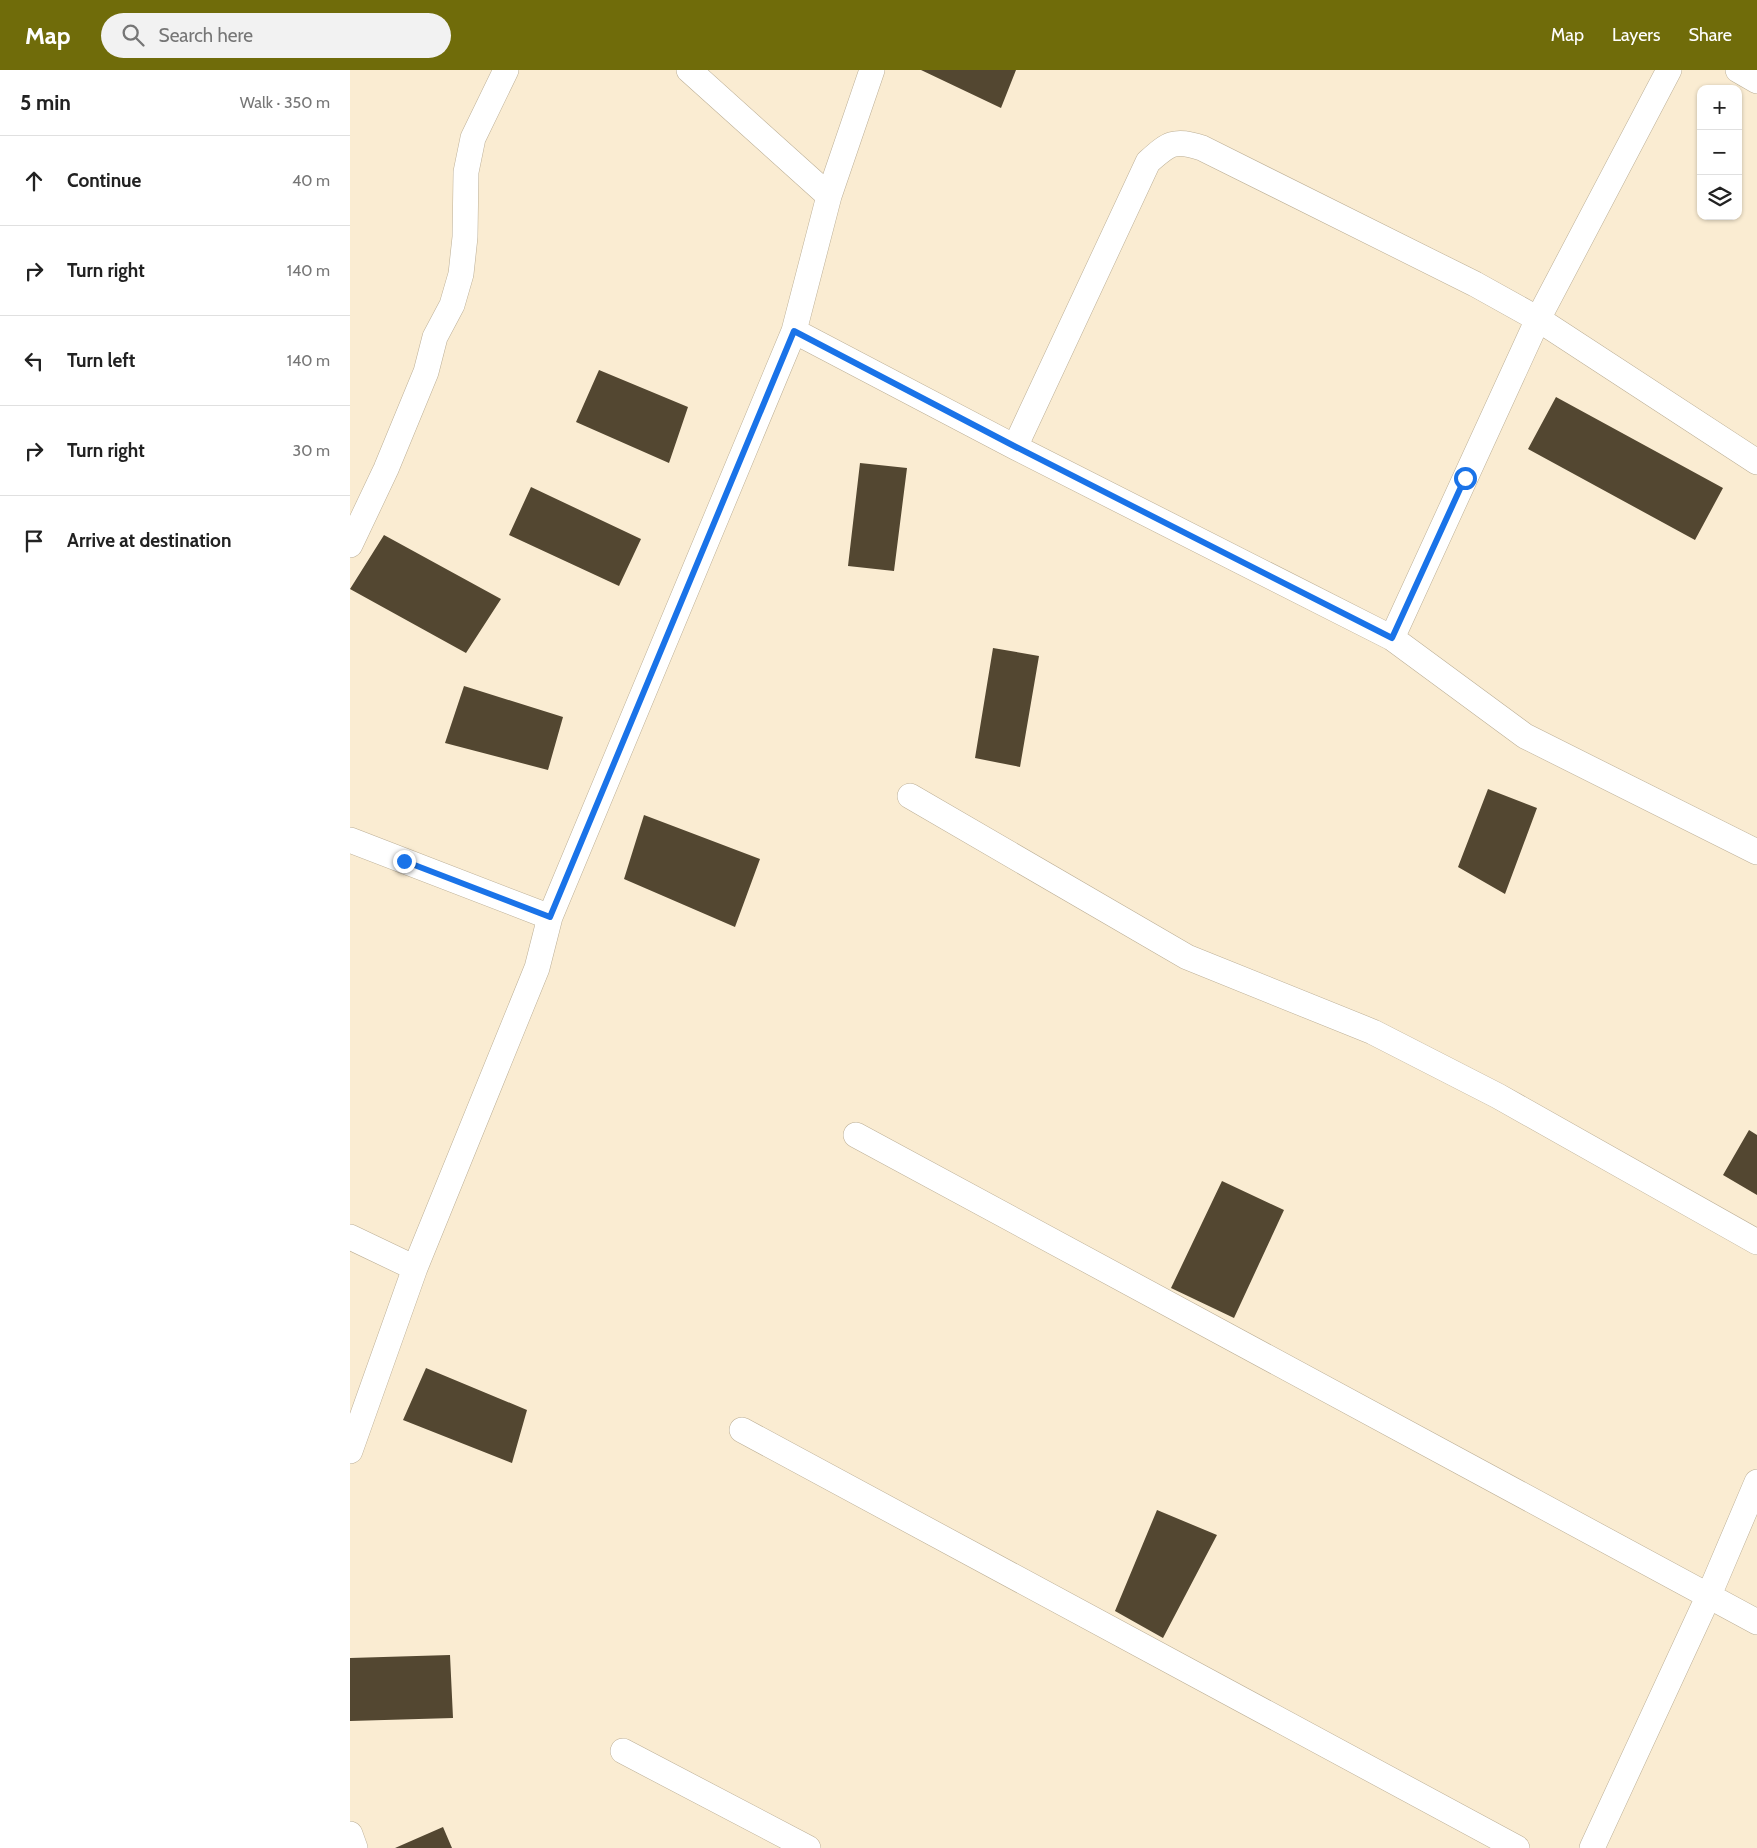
<!DOCTYPE html>
<meta charset="utf-8">
<style>
body{margin:0;font-family:Cabin,sans-serif;background:#f2f2f2;color:#222}
.controls{position:absolute;right:15px;top:15px;display:grid;overflow:hidden;border-radius:10px;box-shadow:0 1px 4px #0004}
.controls button{width:45px;height:45px;display:grid;place-items:center;padding:0;border:0;border-bottom:1px solid #e0e0e0;background:#fff;color:#222;font:25px sans-serif}
.stop{position:absolute;width:15px;height:15px;margin:-11px;border:4px solid #1a73e8;border-radius:50%;background:#fff}
.stop.end{background:#1a73e8;border-color:#fff;box-shadow:0 1px 5px #0008}
.list{margin:0;padding:0;list-style:none}
h2{display:flex;justify-content:space-between;align-items:center;height:65px;margin:0;padding:0 20px;font-size:21px}
h2 small{font-size:16px;font-weight:400;color:#767676}
.list li{display:grid;grid-template-columns:32px 1fr auto;gap:15px;align-items:center;box-sizing:border-box;height:90px;padding:0 20px;border-top:1px solid #e0e0e0}
.list b{display:block;font-size:19px;white-space:nowrap}
.list em{font-size:16px;font-style:normal;color:#767676}
.icon{flex:none;width:28px;height:28px;fill:none;stroke:currentColor;stroke-width:2;stroke-linecap:round;stroke-linejoin:round}
.map{position:relative;flex:none;width:1407px;height:1778px;overflow:hidden}
header{display:flex;align-items:center;gap:30px;box-sizing:border-box;height:70px;padding:0 25px;background:#706c0a;color:#fff}
header strong{font-size:24px}
nav{display:flex;gap:28px;margin-inline-start:auto;font-size:18px}
.search{width:350px;height:45px;background:#f2f2f2;display:flex;align-items:center;gap:12px;box-sizing:border-box;padding:0 18px;border-radius:28px;color:#767676;font-size:19px}
main{display:flex}
aside{flex:1;background:#fff}
.map>svg:first-child{display:block}
.building{fill:#534731}
.lines{fill:none;stroke-linecap:round;stroke-linejoin:round}
.street-casing{stroke:#bcaf96;stroke-width:26}
.street{stroke:#fff;stroke-width:25}
.route{stroke:#1a73e8;stroke-width:6}
</style>
<header>
<strong>Map</strong>
<div class="search"><svg class="icon" aria-label="search" viewBox="0 0 24 24"><circle cx="10" cy="10" r="6"/><path d="M15 15l6 6"/></svg>Search here</div>
<nav><a>Map</a><a>Layers</a><a>Share</a></nav>
</header>
<main>
<aside>
<h2>5 min<small>Walk · 350 m</small></h2>
<ul class="list">
<li><svg class="icon" aria-label="ahead" viewBox="0 0 24 24"><path d="M12 20V5M6 11l6-6 6 6"/></svg><div><b>Continue</b></div><em>40 m</em></li>
<li><svg class="icon" aria-label="right" viewBox="0 0 24 24"><path d="M7 20v-9h11M14 6l5 5-5 5"/></svg><div><b>Turn right</b></div><em>140 m</em></li>
<li><svg class="icon" aria-label="left" viewBox="0 0 24 24"><path d="M17 20v-9H6M10 6l-5 5 5 5"/></svg><div><b>Turn left</b></div><em>140 m</em></li>
<li><svg class="icon" aria-label="right" viewBox="0 0 24 24"><path d="M7 20v-9h11M14 6l5 5-5 5"/></svg><div><b>Turn right</b></div><em>30 m</em></li>
<li><svg class="icon" aria-label="arrive" viewBox="0 0 24 24"><path d="M6 21V4h12l-3 4 3 4H6"/></svg><div><b>Arrive at destination</b></div></li>
</ul>
</aside>
<div class="map">
<svg width="1407" height="1778" viewBox="0 0 1407 1778">
<rect width="100%" height="100%" fill="#faecd2"/>
<path class="building" d="M571,0H666L651,38Z
M249,300L338,337L319,393L226,352Z
M1206,327L1373,418L1345,470L1178,379Z
M510,393L557,398L544,501L498,496Z
M181,417L291,469L269,516L159,465Z
M34,465L151,529L116,583L0,519Z
M643,578L689,586L670,697L625,688Z
M114,616L213,647L198,700L95,673Z
M1138,719L1187,738L1155,824L1108,797Z
M294,745L410,789L385,857L274,809Z
M1399,1060L1407,1065V1125L1373,1105Z
M872,1111L934,1140L884,1248L821,1218Z
M76,1298L177,1340L162,1393L53,1350Z
M807,1440L867,1465L813,1568L765,1541Z
M100,1585L103,1648L0,1651V1588Z
M93,1757L102,1778H45Z"/>
<g class="lines">
<g class="street-casing">
<path id="street" d="M339,0L479,126
M1388,0L1407,11
M444,261L665,377L1042,568L1175,666L1407,782
M665,377L798,92C819,73 824,69 852,78L1125,214L1188,249L1407,392
M0,475L36,399L76,302L85,267L102,235L111,204L115,167L116,102L123,68L156,0
M1042,568L1188,249L1319,0
M560,726L837,887L1023,962L1148,1026L1407,1172
M0,770L200,847
M506,1065L1407,1552
M0,1167L65,1198
M392,1360L1167,1778
M0,1381L65,1198L187,898L200,847L444,261L479,126L522,0
M273,1681L458,1778
M0,1764L5,1778
M1242,1778L1359,1525L1407,1412"/>
</g>
<use href="#street" class="street"/>
</g>
<g class="lines">
<path class="route" d="M54,791L200,847L444,261L666,377L1042,568L1115,408"/>
</g>
</svg>
<div class="controls">
<button>+</button>
<button>−</button>
<button><svg class="icon" aria-label="layers" viewBox="0 0 24 24"><path d="M12 4l9 5-9 5-9-5zM3 14l9 5 9-5"/></svg></button>
</div>
<div class="stop" style="left:1115px;top:408px"></div>
<div class="stop end" style="left:54px;top:791px"></div>
</div>
</main>
